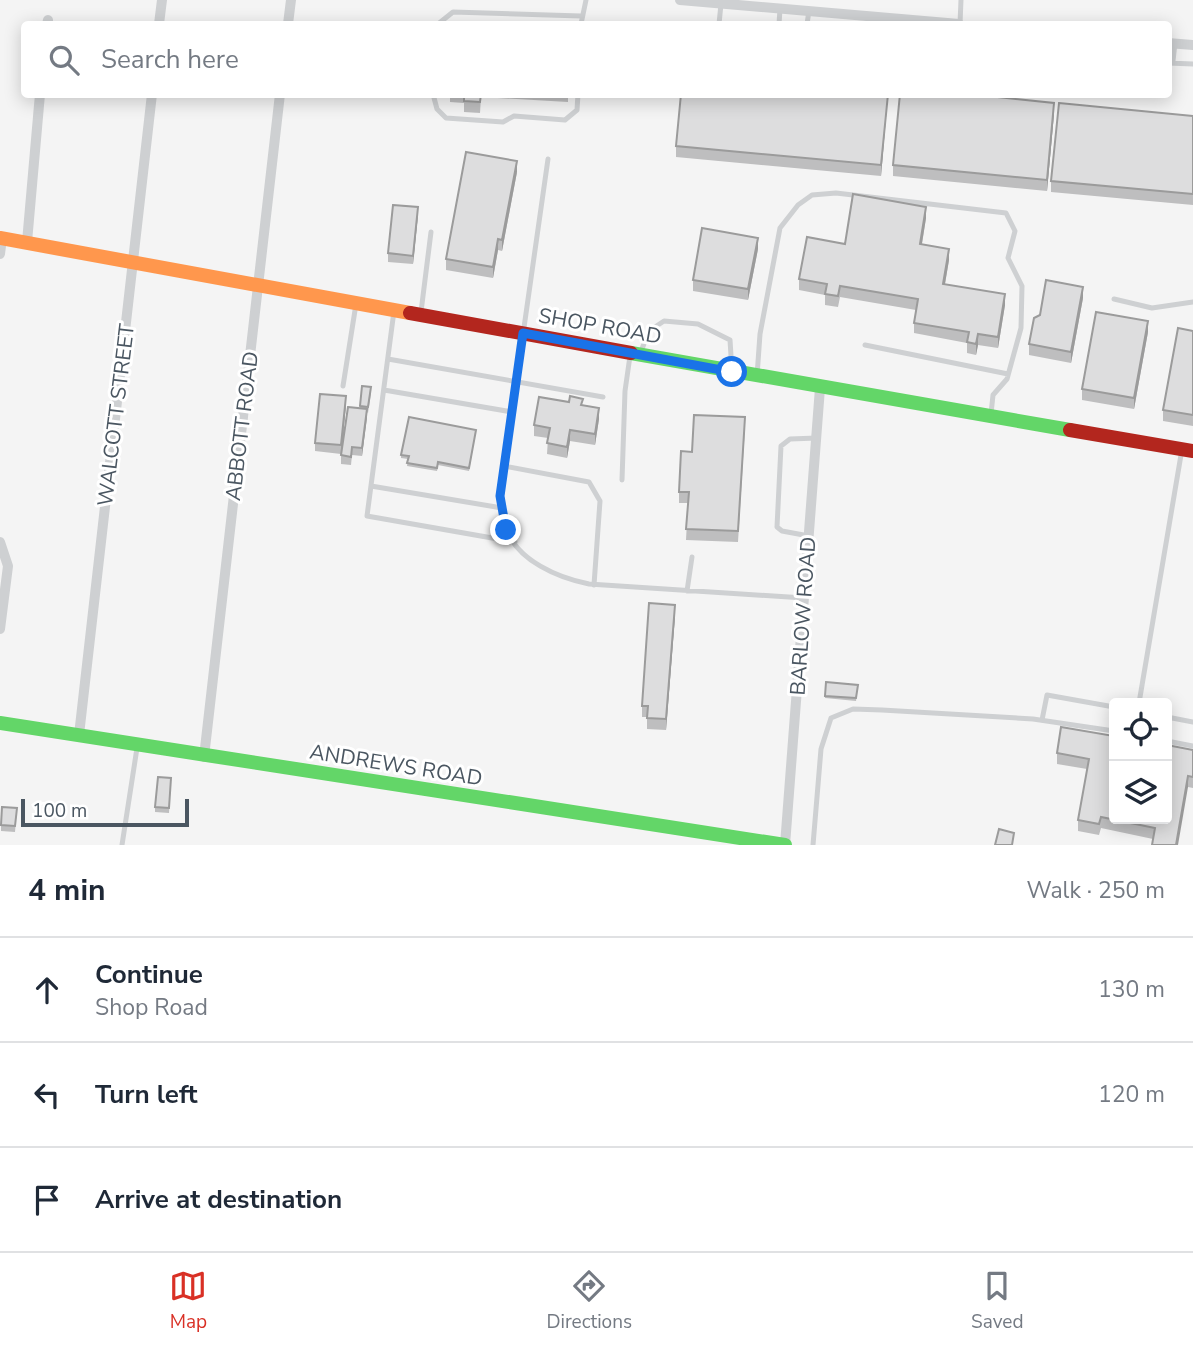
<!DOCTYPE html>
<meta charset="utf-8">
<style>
body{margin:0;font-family:"Nunito Sans",sans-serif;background:#f6f6f7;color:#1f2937}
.controls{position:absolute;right:21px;bottom:21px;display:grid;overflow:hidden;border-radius:7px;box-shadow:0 4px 18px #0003}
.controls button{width:63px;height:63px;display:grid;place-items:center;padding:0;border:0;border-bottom:2px solid #e0e1e3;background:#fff;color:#1f2937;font:35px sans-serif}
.scale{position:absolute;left:21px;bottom:18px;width:168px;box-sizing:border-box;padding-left:7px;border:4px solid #4a5661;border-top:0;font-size:19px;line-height:24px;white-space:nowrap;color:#4a5661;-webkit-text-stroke:5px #fff;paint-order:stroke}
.stop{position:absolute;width:21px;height:21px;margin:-16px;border:5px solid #1a73e8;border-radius:50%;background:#fff}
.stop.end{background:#1a73e8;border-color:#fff;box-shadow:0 2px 7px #0008}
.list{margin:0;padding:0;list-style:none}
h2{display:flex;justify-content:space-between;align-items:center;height:91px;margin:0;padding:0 28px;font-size:30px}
h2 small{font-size:23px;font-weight:400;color:#747a83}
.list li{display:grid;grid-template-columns:46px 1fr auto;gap:21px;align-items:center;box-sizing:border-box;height:105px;padding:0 28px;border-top:2px solid #e0e1e3}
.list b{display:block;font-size:26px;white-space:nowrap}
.list p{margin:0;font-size:23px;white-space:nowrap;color:#747a83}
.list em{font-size:23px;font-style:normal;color:#747a83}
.icon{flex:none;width:38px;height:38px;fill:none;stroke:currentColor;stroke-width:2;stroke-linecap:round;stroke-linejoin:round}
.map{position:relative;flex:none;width:1193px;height:845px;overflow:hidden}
.search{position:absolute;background:#fff;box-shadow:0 4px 18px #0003;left:21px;right:21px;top:21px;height:77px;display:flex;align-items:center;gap:18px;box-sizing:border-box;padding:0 24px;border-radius:7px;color:#747a83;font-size:26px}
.sheet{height:406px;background:#fff}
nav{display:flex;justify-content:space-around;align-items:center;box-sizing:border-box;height:98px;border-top:2px solid #e0e1e3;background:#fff;font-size:19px;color:#747a83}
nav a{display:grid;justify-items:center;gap:4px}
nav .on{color:#d93025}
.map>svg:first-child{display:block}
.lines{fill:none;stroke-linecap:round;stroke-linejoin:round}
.lane{stroke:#ced0d2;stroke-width:5}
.street{stroke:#ced0d2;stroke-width:10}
.fast{stroke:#63d668;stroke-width:14}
.slow{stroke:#ff974d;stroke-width:14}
.jam{stroke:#b3261e;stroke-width:14}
.wall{fill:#bebebf}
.shaded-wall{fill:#9b9b9b}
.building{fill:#ddddde;stroke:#9b9b9b;stroke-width:2}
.route{stroke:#1a73e8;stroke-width:9}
.labels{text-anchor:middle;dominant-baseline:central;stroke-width:6;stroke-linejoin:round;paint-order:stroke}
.street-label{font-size:21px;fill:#4a5661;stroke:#fff}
</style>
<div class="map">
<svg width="1193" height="845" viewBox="0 0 1193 845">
<rect width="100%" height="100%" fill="#f4f4f4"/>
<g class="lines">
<path class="lane" d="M438,24L453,12L581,16
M581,24L586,0
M719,24L721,4
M779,24L780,9
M807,24L809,11
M960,24L961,0
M1173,61L1175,43
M1168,63L1193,64
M433,94L437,109L446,118L503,122L514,116L565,120L577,110L578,94
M548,159L500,496C502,506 502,518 506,528C517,561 559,578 589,584L804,598
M1114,299L1152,308L1193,302
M394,311L367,516L515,542
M421,312L431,232
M865,345L1008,374
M640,354L649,331L664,321L698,324L730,340L732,371
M388,359L603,397
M757,376L760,334L780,228L798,205L812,195L836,193L1006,213L1015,231L1008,258L1022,286L1021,328L1007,379L993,395L991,414
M343,386L356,304
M384,390L512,412
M504,466L589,482L600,501L594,585
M622,480L625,391L630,356
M371,486L502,508
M809,536L782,531L777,527L781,446L790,439L817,438
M687,591L692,557
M1139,703L1182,449
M1167,717L1193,722
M1042,720L1047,695L1114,707
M1167,741L1193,746
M122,845L137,748
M813,845L821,749L831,718L853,709L882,710L1033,719L1114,731"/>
<path class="street" d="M680,0L959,24
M47,24L48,20
M159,24L162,0
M288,24L291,0
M1168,43L1193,45
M27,242L40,94
M0,254L2,238
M0,542L8,566L0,629
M79,735L152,94
M204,757L280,94
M785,845L820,388"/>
<path class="fast" d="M631,353L1070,430
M0,723L785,845"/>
<path class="slow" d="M0,238L410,313"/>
<path class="jam" d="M410,313L631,353
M1070,430L1193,451"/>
</g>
<path class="wall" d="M450,94H568V102L481,97L480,113L464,112V103L450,102Z
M888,94L881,176L676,157V146Z
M1054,114L1047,191L893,176V165Z
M1193,116V205L1051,192V181Z
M517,172L502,251L498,250L493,278L446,270V259Z
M418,215L413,264L388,262V253Z
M926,218L922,244L949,260L945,284L1005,305L998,348L978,345L976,355L967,353V343L914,333V323L916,310L840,297L838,307L825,305V295L799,290V279L845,244Z
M758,249L748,300L693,291V280Z
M1083,298L1071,363L1029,355V344Z
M1193,331V426L1163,421V410Z
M1148,332L1134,409L1082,400V389Z
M371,393L368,413L367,412L362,456L352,455L351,465L341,464V455L360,408V406Z
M346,405L341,454L315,451V443Z
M583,405L599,419L595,445L570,441L567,458L547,454L548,438L534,436V425Z
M745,428L738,542L686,540L688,503H679V492L692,452Z
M476,430L469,471L438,465L437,471L407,466L408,459L401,458V455Z
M675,616L666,730L647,729V717H642V706Z
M826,682L858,685L856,701L825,698Z
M1193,750V788L1188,787L1153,839L1101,828L1099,835L1078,831V820L1087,769L1057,764V753Z
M171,778L169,813L155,812V807Z
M17,808L15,832L1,831V825Z"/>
<path class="shaded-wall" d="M888,94L881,176V165Z
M1054,103V114L1047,191V180Z
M517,161V172L502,251V240Z
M418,207V215L413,264V256Z
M926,207V218L920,255V244Z
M758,238V249L748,300V289Z
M498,239V250L493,278V267Z
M949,249V260L943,295V284Z
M1083,287V298L1071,363V352Z
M1005,294V305L998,348V337Z
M1148,321V332L1134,409V398Z
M978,334V345L976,355V344Z
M346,396V405L341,454V445Z
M599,408V419L595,445V434Z
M367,409V418L362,456V448Z
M570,430V441L567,458V447Z
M675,605V616L666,730V719Z
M1188,776V787L1178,845H1176Z"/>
<path class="building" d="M464,94H481L480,102L464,101Z
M681,94H888L881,165L676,146Z
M900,94H970L1054,103L1047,180L893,165Z
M1059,103L1193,116V194L1051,181Z
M466,152L517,161L502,240L498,239L493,267L446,259Z
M853,194L926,207L920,244L949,249L943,284L1005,294L998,337L978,334L976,344L967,342L969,332L914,323L918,299L840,286L838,296L825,294L827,284L799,279L807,237L845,244Z
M393,205L418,207L413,256L388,253Z
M702,228L758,238L748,289L693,280Z
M1046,280L1083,287L1071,352L1029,344L1034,318L1040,315Z
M1096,312L1148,321L1134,398L1082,389Z
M1178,328L1193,331V415L1163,410Z
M362,386L371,387L368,407L360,406Z
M320,394L346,396L341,445L315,443Z
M570,396L583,399L581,405L599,408L595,434L570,430L567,447L547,443L550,428L534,425L539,397L569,402Z
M348,407L367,409L362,448L352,447L351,457L341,455Z
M694,415L745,417L738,531L686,529L689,492H679L681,451L692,452Z
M409,417L476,430L469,468L438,462L437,468L407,463L409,456L401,455Z
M649,603L675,605L666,719L647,718L648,706H642Z
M826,682L858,685L856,698L825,696Z
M1061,727L1114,736V819H1167V745L1193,750V777L1188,776L1176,845H1152L1155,828L1101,817L1099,824L1078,820L1089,759L1057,753Z
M158,777L171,778L169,808L155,807Z
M2,807L17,808L15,826L1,825Z
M999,829L1014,833L1012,845H995Z"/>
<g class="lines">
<path class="route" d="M506,530L500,496L523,333L732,372"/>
</g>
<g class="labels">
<g class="street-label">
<text transform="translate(600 326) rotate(10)">SHOP ROAD</text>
<text transform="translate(116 415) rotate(-83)">WALCOTT STREET</text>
<text transform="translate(242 426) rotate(-83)">ABBOTT ROAD</text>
<text transform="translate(803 616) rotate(-86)">BARLOW ROAD</text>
<text transform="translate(396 765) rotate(9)">ANDREWS ROAD</text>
</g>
</g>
</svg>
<div class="controls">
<button><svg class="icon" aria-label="locate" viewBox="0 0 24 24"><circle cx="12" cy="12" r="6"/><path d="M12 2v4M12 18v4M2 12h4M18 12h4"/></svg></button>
<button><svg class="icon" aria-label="layers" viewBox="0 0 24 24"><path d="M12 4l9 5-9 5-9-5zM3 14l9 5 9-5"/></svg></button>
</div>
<div class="scale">100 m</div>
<div class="stop" style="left:732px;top:372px"></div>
<div class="stop end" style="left:506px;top:530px"></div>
<div class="search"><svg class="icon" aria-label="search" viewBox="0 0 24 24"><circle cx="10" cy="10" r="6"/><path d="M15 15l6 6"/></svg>Search here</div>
</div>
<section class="sheet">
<h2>4 min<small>Walk · 250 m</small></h2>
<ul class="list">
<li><svg class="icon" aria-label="ahead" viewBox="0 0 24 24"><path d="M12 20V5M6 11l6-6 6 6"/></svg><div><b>Continue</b><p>Shop Road</p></div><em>130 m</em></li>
<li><svg class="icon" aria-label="left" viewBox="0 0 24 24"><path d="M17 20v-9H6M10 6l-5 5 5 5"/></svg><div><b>Turn left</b></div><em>120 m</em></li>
<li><svg class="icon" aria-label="arrive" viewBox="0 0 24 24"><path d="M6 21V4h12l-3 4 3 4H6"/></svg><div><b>Arrive at destination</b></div></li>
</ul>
</section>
<nav>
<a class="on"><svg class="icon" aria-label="map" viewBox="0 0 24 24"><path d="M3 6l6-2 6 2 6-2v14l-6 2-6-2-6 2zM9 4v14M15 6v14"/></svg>Map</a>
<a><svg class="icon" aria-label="directions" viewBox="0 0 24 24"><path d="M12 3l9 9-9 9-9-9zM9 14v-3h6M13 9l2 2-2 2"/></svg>Directions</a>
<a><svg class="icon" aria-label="saved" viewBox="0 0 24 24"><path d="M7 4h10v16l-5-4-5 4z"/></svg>Saved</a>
</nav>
